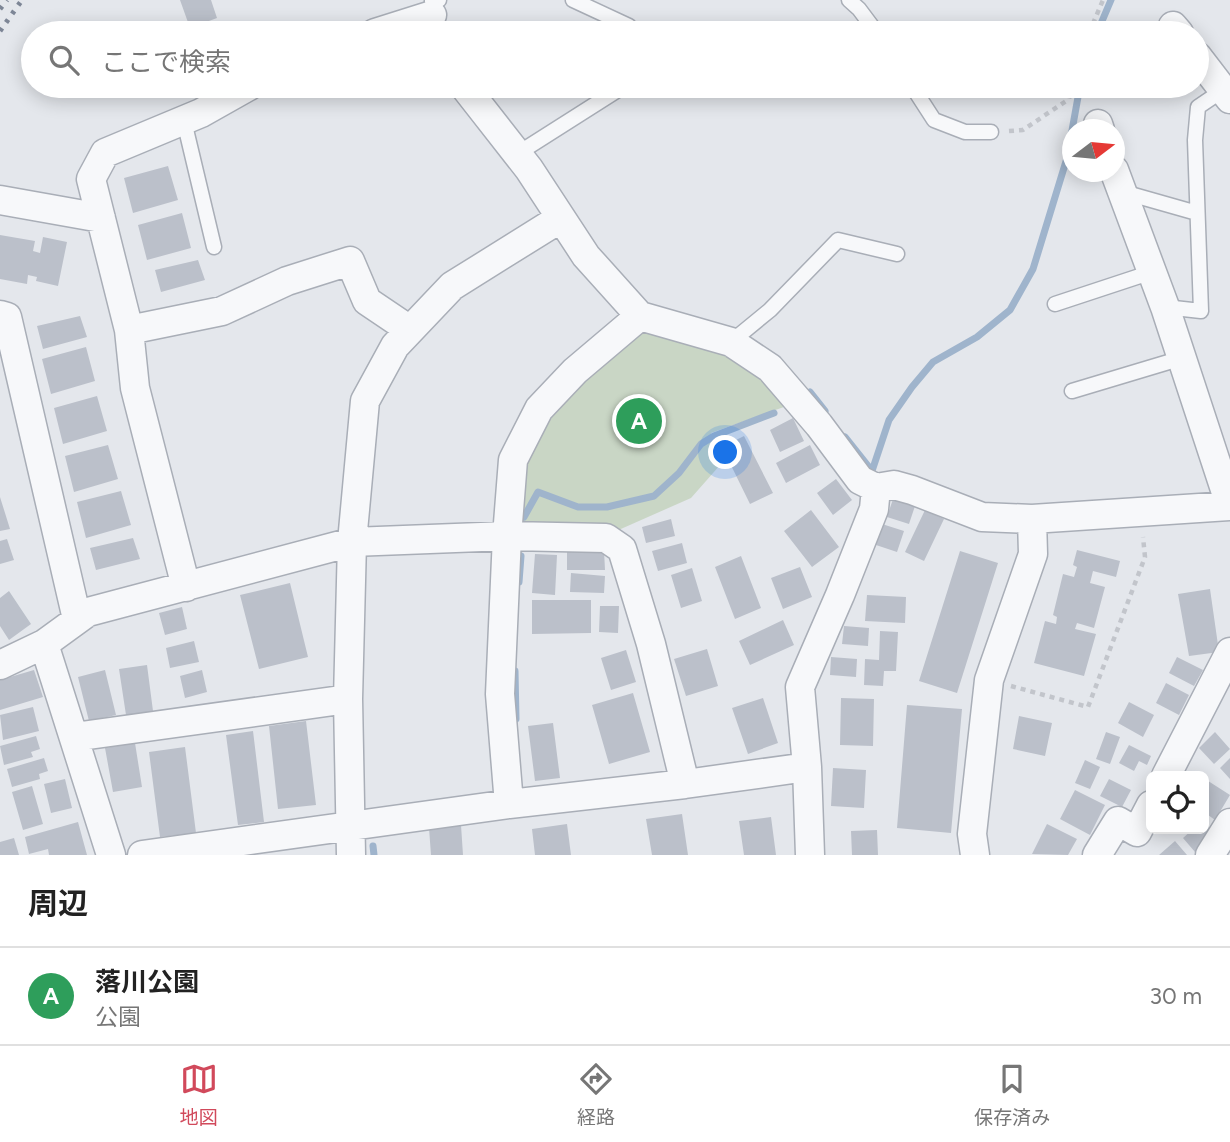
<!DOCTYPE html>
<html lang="ja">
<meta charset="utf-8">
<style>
body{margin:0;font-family:Figtree,"Noto Sans JP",sans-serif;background:#f6f6f6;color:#222}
.controls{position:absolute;right:21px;bottom:21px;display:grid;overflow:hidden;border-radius:10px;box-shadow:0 4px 18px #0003}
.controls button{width:63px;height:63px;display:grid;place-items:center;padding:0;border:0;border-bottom:2px solid #e0e0e0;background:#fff;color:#222;font:35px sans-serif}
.compass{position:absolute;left:1062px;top:119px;width:63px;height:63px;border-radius:50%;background:#fff;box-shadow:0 4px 18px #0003;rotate:74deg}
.you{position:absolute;left:726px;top:453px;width:24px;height:24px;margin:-18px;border:5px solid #fff;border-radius:50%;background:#1a73e8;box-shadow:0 0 0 10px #1a73e833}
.badge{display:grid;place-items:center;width:46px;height:46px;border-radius:50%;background:#d1495b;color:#fff;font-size:23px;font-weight:700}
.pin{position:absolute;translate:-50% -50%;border:4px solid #fff;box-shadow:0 2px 7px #0006}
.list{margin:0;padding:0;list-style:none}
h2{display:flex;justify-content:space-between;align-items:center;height:91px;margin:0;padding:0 28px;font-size:30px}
h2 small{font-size:23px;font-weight:400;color:#767676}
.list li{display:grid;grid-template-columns:46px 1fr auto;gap:21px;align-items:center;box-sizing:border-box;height:98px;padding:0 28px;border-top:2px solid #e0e0e0}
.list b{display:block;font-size:26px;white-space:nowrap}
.list p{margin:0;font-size:23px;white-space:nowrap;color:#767676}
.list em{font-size:23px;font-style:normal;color:#767676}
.icon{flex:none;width:38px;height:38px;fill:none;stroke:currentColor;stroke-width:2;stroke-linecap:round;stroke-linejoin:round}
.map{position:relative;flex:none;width:1230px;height:855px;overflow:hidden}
.search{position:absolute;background:#fff;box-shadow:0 4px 18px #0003;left:21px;right:21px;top:21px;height:77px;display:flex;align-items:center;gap:18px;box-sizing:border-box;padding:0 24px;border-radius:38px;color:#767676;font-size:26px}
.sheet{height:189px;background:#fff}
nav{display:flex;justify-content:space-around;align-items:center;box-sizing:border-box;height:98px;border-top:2px solid #e0e0e0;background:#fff;font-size:19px;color:#767676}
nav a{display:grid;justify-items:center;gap:4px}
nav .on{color:#d1495b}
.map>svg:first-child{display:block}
.green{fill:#c9d6c5}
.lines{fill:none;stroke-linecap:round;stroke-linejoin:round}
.stream{stroke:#9fb4cc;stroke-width:7}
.building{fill:#bbc0ca}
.lane-casing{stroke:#a9aeb7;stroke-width:17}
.street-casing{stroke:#a9aeb7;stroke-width:31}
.path{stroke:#c2c5cb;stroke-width:4.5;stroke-dasharray:5 5;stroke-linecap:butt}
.lane{stroke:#f7f8fa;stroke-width:14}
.street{stroke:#f7f8fa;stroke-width:28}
.rail{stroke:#7d8696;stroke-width:5;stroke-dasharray:3.5 7;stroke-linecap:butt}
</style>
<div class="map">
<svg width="1230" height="855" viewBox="0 0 1230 855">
<rect width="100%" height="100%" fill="#e4e7ec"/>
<path class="green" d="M640,316L731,342L798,402L711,433L721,464L691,498L614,532L507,536L539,409Z"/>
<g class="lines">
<path class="stream" d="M1097,33L1111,0
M810,392L825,411
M845,437L872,471L889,420L912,387L933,362L977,337L1010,310L1033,269L1067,158L1080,86
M524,517L538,492L578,507H607L654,496L679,473L701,444L714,436L774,413
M519,582L521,556
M515,671L516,719
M373,846L374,855"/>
</g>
<path class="building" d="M180,0H211L217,18L190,28Z
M168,166L178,200L133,213L124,178Z
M182,213L191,248L147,260L138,225Z
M0,235L35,241L33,251L40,253L43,237L67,242L58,286L36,281L37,277L28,275L27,284L0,279Z
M198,260L205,280L161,292L155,270Z
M80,316L87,337L43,349L37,326Z
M86,347L95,381L51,394L42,359Z
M97,396L107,431L63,444L54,408Z
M793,418L804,441L780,452L770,430Z
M744,436L773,493L750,504L722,447Z
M108,445L118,479L74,492L65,456Z
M810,445L820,465L786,483L776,463Z
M836,479L852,500L833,515L817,493Z
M121,491L131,525L86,538L77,502Z
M894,496L916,503L909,524L887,517Z
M0,497L10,529L0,531Z
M811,510L839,547L812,567L784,531Z
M925,510L944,519L924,561L905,552Z
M671,519L675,536L646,543L642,527Z
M882,524L904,531L897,552L876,545Z
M133,538L140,559L96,570L90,548Z
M7,539L14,560L0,564V541Z
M682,543L687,563L658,571L652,551Z
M567,550H604L605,570H567Z
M1077,550L1120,561L1116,577L1093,571L1090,583L1105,587L1094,628L1077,623L1075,629L1096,634L1084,676L1034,663L1045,621L1056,624L1057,617L1053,615L1063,574L1074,577L1077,567L1073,565Z
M960,551L998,563L957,693L919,681Z
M535,554L557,555L555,595L532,593Z
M741,556L761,608L735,619L715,567Z
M800,567L812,597L783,609L771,578Z
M692,568L702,601L681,608L671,575Z
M571,573L605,576L604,593L570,592Z
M290,583L308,657L259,669L240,595Z
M1210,589L1219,652L1189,656L1178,594Z
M9,591L31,624L9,640L0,626V598Z
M867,595L906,597L905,623L865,621Z
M532,600H591V633L532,634Z
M600,606H619L618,633L599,632Z
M182,607L187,629L165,635L159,613Z
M783,620L794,645L750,665L739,641Z
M844,626L869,628L868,646L842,644Z
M880,631L898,632L896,671H884L883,686L864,685L865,659L879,660Z
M194,641L199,662L170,668L166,648Z
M707,649L718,686L686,696L674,659Z
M626,650L636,682L611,690L601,658Z
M831,657L857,659L856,677L830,675Z
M1177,657L1203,670L1194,686L1169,673Z
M147,665L153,711L126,715L119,669Z
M34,670L43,697L0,710V680Z
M105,670L116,715L89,721L78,677Z
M202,670L207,692L185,698L180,676Z
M1166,683L1189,695L1179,715L1156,703Z
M633,693L650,752L609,764L592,705Z
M763,698L778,743L748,754L732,708Z
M841,698L874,699L873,746L840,745Z
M1129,702L1154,715L1143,737L1118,723Z
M907,705L962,709L951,833L897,828Z
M33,707L39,731L3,740L0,715Z
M1019,716L1052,723L1045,756L1013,749Z
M306,721L316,805L278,809L269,726Z
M553,723L560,778L535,781L528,726Z
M253,731L264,822L238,825L226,735Z
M1106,732L1120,737L1110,764L1096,759Z
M1215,732L1230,749L1214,764L1199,748Z
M36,736L40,749L31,752L33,757L4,765L0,746Z
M135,743L142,787L113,792L105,748Z
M1129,745L1151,756L1147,765L1139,761L1134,771L1119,763Z
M185,747L196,833L160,837L149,752Z
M44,758L48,771L39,774L40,779L12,787L7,769Z
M1230,758V779L1220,768Z
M1085,760L1100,767L1090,789L1075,783Z
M833,768L866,770L864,808L831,806Z
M65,779L72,808L51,813L44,784Z
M1109,779L1131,790L1122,807L1100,796Z
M1205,779L1230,795L1215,820L1204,812Z
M32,786L43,824L23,830L12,792Z
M1075,790L1105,805L1090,835L1060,819Z
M682,814L688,855H652L646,819Z
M771,817L776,855H744L739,821Z
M78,822L87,855H49L48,849L29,854L25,837Z
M1204,822L1215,834L1195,852L1183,838L1193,829H1204Z
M567,824L571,855H535L532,829Z
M1047,824L1077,839L1068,855L1032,854Z
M461,825L463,855H431L429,828Z
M877,830L878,855H852L851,831Z
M14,838L19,855H0V842Z
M1175,841L1187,855H1159Z"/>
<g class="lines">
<g class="lane-casing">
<path id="lane" d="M573,0L629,26L633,33
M849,0L859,9L877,33
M432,1L439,0
M912,86L934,120L965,132H991
M184,121L214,247
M517,154L624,86
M1123,192L1197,213
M1055,304L1152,272
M1165,307L1201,311L1195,140L1198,107L1223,90
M731,342L770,310L838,240L897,254
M1072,391L1182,358"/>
</g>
<g class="street-casing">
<path id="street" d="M1173,26L1179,33
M375,33L432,15
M1197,56L1230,99
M464,86L529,169L586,256L640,316L731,342L770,368L819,425L860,480L876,488L894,485L912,490L982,517L1032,519L1230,506
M1098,124L1100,130
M1114,170L1165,307L1230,505
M0,200L101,218
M0,315L7,317L77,619
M129,330L222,311L287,281L350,261L367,301L410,330
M186,587L135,388L129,330L91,179L105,153L201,113L249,86
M44,644L111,855
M0,665L44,644L88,612L352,542L507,536L606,538L622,549L651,644L685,784
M74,737L348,699
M1166,776L1230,652
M509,804L500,694L507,536L513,460L539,409L575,371L640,316
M142,855L509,804L685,784L807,767
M351,855L348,699L352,542L365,401L395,346L452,286L561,218
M810,855L807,767L800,687L840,595L874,509L876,488
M975,855L972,834L989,680L1033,554L1032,519
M1097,855L1118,821L1137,832L1151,805
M1210,855L1230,823"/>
</g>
<path class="path" d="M1089,33L1103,0
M1009,131L1023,130L1069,99L1072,86
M1011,686L1088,707L1145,557L1143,537"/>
<use href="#lane" class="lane"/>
<use href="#street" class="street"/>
<path class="rail" d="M0,9L7,0
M0,31L22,0"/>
</g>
</svg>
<div class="controls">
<button><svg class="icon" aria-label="locate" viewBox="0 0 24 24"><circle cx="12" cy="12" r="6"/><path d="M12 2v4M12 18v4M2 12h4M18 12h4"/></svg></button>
</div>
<svg class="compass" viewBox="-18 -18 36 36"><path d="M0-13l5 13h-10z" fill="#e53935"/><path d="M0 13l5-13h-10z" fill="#767676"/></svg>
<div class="you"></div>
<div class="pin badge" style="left:639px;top:421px;background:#2e9e5b">A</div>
<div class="search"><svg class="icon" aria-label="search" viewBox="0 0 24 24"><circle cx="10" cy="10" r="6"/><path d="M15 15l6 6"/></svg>ここで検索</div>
</div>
<section class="sheet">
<h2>周辺<small></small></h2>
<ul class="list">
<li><span class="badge" style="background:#2e9e5b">A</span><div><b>落川公園</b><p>公園</p></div><em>30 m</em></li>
</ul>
</section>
<nav>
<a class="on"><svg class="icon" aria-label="map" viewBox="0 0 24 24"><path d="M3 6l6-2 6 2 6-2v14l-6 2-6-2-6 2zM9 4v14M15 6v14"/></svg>地図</a>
<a><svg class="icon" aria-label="directions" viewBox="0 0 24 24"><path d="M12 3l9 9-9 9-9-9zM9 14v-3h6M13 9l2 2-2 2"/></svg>経路</a>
<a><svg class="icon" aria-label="saved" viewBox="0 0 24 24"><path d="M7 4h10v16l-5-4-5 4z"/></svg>保存済み</a>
</nav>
